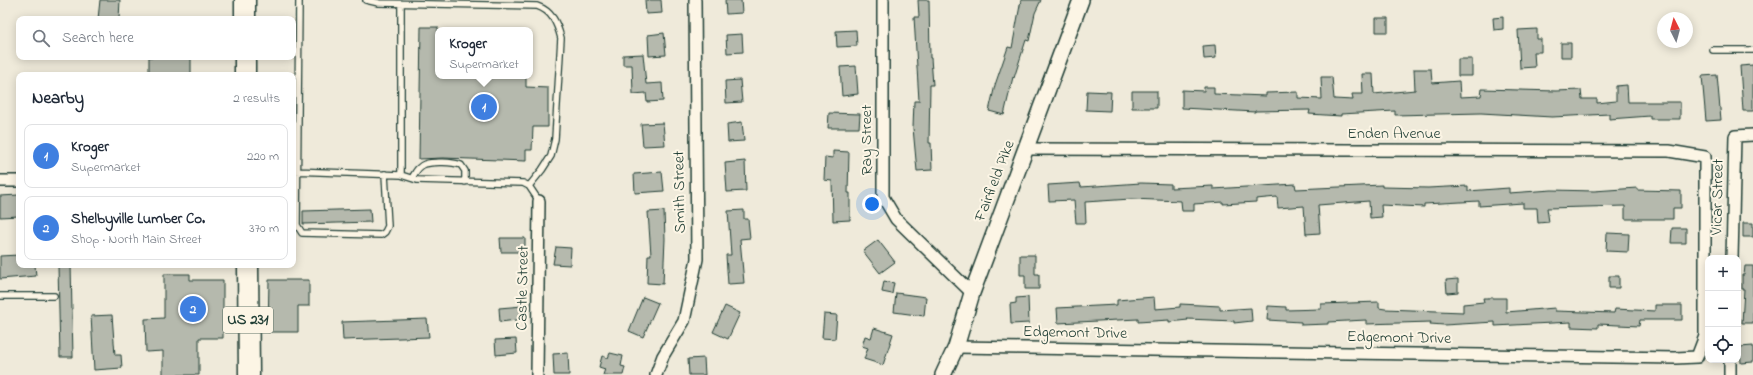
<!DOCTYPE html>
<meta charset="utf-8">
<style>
body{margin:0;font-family:"Indie Flower",sans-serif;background:#f6f6f7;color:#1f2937}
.controls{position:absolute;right:12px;bottom:12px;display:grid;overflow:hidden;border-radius:8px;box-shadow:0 2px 10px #0003}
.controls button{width:36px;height:36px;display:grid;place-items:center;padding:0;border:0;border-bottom:1px solid #e0e1e3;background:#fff;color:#1f2937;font:20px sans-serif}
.compass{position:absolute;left:1657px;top:12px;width:36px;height:36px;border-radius:50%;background:#fff;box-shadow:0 2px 10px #0003;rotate:354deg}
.you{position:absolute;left:872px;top:204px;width:14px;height:14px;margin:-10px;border:3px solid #fff;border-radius:50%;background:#1a73e8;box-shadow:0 0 0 6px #1a73e833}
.badge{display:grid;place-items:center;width:26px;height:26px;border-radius:50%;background:#7c3aed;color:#fff;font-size:13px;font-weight:700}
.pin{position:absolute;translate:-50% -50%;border:2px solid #fff;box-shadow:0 1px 4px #0006}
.popup{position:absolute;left:435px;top:27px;width:98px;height:52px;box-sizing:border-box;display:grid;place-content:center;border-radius:8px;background:#fff;filter:drop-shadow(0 1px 3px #0005);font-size:13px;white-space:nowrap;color:#747a83}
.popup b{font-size:15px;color:#1f2937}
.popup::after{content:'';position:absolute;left:50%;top:100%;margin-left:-8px;border:8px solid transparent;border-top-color:#fff}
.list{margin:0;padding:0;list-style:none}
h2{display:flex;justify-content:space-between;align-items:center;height:52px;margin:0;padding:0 16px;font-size:17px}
h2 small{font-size:13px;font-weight:400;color:#747a83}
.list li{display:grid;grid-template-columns:26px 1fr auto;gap:12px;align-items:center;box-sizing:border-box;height:64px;margin:0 8px 8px;padding:0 8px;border:1px solid #e0e1e3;border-radius:8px}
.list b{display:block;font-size:15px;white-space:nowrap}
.list p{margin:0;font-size:13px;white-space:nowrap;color:#747a83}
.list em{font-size:13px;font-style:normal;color:#747a83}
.icon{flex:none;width:22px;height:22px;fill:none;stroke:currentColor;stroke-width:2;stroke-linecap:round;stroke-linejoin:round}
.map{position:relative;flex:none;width:1753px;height:375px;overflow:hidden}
.search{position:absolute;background:#fff;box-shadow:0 2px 10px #0003;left:16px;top:16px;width:280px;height:44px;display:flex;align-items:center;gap:10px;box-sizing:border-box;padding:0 14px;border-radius:8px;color:#747a83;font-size:15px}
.panel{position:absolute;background:#fff;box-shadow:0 2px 10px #0003;left:16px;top:72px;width:280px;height:196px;border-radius:8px}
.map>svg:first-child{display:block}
.building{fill:#b5b9ad;stroke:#1f3d34}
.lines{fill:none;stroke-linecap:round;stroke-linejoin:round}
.lane-casing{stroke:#1f3d34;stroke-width:8}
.street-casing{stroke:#1f3d34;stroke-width:14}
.secondary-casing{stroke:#1f3d34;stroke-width:18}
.highway-casing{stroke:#1f3d34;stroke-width:23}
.lane{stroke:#fcf5e5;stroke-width:5.5}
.street{stroke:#fcf5e5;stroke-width:11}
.secondary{stroke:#fcf5e5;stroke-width:15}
.highway{stroke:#fcf5e5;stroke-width:20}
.labels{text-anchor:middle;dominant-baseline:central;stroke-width:4;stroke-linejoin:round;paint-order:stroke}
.shield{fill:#fcf5e5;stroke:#617469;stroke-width:1}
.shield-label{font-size:15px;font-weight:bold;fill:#1f3d34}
.street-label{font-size:16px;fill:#1f3d34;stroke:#fcf5e5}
</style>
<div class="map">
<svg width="1753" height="375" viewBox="0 0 1753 375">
<rect width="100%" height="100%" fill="#efeada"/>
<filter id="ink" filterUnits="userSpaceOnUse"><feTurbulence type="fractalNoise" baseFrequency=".025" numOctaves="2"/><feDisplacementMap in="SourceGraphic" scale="8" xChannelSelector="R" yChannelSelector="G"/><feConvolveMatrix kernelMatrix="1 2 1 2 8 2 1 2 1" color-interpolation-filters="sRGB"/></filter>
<g filter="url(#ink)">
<path class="building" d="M100,0H120L119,19H98Z
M645,0H661L662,13L646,14Z
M725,0H741L742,13L726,14Z
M918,0H929L930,58H931L933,85H930L929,143H931L932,170L917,171L913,128L914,101H919L914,17H919Z
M1021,0H1041L1035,13L1029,41L1026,40L1014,78L1013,77L1004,115L989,111L995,85L1008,47L1012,48Z
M1503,17V29L1494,30L1493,18Z
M1376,18H1388V32H1376Z
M421,27H438V76H526V87L548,88V127H533L532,150H526V161L443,158L419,159Z
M1537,29V39H1541V52H1534L1535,67L1520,68L1518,30Z
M856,30L857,46L837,47L836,31Z
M664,33L666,55L649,56L648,35Z
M742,34L743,52L727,53L726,35Z
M1561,43H1571V57H1561Z
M1215,45L1216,58L1204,59L1203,46Z
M643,54L646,84L662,83L663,101L647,102L646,93L633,94L632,65H623V55Z
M149,57H191V75H149Z
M1458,59H1472V76H1458Z
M1753,65V111H1743L1740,66Z
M856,66L858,94L842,96L840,67Z
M1414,69H1431L1432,83L1459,81L1460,97L1481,96L1482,89L1556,91L1581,90L1582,99H1597V103L1616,101V86L1627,85L1628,102H1680V119H1650V116L1609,119V114L1552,117L1481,113L1395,115V111L1341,114V116L1309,114L1310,110L1255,111V112L1182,108V90L1204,91V87H1214V94L1266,96V93L1298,92V98L1322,99L1321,77H1332L1334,99L1353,100L1352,94H1363L1362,74H1373L1374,94L1415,90Z
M1717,75L1721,120L1706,121L1702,76Z
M740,80L742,102L726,103L725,81Z
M1087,91L1111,92L1110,111L1086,110Z
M1132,91H1157V108H1132Z
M829,113L860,114L859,128H828Z
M742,122L744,141L728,142L727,124Z
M663,123L665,145L643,146L641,124Z
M833,151L849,152L848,193H850V220L833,221L832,181L824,180L825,157L833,158Z
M745,161L746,191L727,192L725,163Z
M662,172L664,191L635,193L634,174Z
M1080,183L1081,187L1141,183L1171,184V188L1213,186V189L1295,184L1296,189L1382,185V187L1428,188L1468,186V191L1509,188V193L1552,190L1594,191L1637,188V190L1681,191V208H1673V219H1625V206L1547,208L1549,222L1538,223L1537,208H1523V203L1479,206V201L1424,204V207L1381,205L1382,217L1370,218L1369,201L1318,205L1320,233L1306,234L1304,206L1278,208L1277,197L1256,199V202L1223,204V202L1194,204V211H1182L1181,201L1131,199L1085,202L1086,223H1076L1074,200L1049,201L1048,185Z
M19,195V216L0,217V196Z
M370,209L371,222L303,224V211Z
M744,210V219H748L750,238L740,239L744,283L728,284L726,255H731L728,211Z
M664,211L665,239L663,284L647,283L648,255H651L648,212Z
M1743,223H1753V237H1743Z
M1672,228H1686V243H1671Z
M1607,233L1629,234L1628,252L1606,251Z
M500,238H525V252H501Z
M878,240L895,262L880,273L863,251Z
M556,247L571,248L570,265L553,264Z
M19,255V265H35L36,276L0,279V256Z
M1020,255H1035V274H1039V289H1025V275H1020Z
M58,265H71L73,357H60Z
M1745,266H1753V323H1742L1744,289H1742V275H1744Z
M164,274H190V280H223V338H199V375H163V351L146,352L145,319L164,318Z
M1609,276H1619V288H1609Z
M1458,279V292L1447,293L1446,280Z
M269,280H309V306H298V332H268Z
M884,281L894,283L892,294L882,292Z
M896,293L926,297L924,316L894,312Z
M643,297L658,303L643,337L629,331Z
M1028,297L1029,323L1011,324L1010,304L1016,303V298Z
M1154,297L1155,309L1180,307V304L1220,306V310L1251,308L1252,321L1234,323V321L1187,319L1188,320L1169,322V320L1138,322V319L1058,323L1057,308L1117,305V300Z
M1483,298H1506V312L1555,308V311L1614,313L1615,309L1655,311V305H1682V320H1640L1639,326L1598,324V328L1571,327V322L1495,326V322L1444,325L1430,324L1431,322L1366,324V320L1328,322V324L1301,325V322L1267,320L1268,306L1286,307V310L1321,309V304L1379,302V308L1385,309L1463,312V304L1484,302Z
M523,306L525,319L500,322L499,308Z
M725,306L740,313L728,339L713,332Z
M824,314L837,315L835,339L822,338Z
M112,315L115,355H121L122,368L94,370L91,316Z
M427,319L429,337L343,340L342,322Z
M874,328L893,334L883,365L864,359L868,348L862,346L865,336L871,338Z
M516,339L517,353L496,355L495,340Z
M1753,346V362L1741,363L1740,347Z
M568,353L569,375H554L553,354Z
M610,353L623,356L621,366L625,367L623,375H603L605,369L599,367L602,356L608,358Z
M704,358L705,375H689L688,359Z"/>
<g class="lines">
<g class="lane-casing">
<path id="lane" d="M299,0L297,225L302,233L381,235L385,232L388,226L385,174
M366,0L379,3L537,6C552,11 557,23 561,38L555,139L551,156L542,170L529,186
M401,4V175
M1713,50H1753
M293,171L401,175L417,180L523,183L529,186L539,201
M412,178C415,173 418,166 425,164C434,161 452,162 461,165L465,171V182
M0,296H54"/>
</g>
<g class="street-casing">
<path id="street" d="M883,0V197L896,219L972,293
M0,181H19
M1732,258L1735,136L1753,135
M956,347L1675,358L1697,357L1705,336V157L1669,151L1026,149
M537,375L539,201
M656,375L663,356L684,321L697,259L695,0
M1730,375V360"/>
</g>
<g class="secondary-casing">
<path id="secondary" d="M943,375L956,347L972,293L1081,0"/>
</g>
<g class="highway-casing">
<path id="highway" d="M245,19V0
M245,57V75
M248,265L249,375"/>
</g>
<use href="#lane" class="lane"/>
<use href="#street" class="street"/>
<use href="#secondary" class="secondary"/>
<use href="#highway" class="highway"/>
</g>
</g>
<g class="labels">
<rect class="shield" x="223" y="307" width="50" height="26" rx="3"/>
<g class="shield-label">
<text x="248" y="320">US 231</text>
</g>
<g class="street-label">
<text x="1394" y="134">Enden Avenue</text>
<text transform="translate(867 140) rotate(-90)">Ray Street</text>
<text transform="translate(995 181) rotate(-69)">Fairfield Pike</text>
<text transform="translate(680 192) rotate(-91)">Smith Street</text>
<text transform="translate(1718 197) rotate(-89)">Vicar Street</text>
<text transform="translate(523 288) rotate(-89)">Castle Street</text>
<text transform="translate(1075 333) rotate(1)">Edgemont Drive</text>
<text transform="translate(1399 338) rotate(1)">Edgemont Drive</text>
</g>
</g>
</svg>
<div class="controls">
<button>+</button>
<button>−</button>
<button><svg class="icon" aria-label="locate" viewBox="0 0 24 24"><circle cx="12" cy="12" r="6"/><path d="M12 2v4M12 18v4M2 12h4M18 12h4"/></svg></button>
</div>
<svg class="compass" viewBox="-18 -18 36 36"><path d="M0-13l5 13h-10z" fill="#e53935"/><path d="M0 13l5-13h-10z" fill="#747a83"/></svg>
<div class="you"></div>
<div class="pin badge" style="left:484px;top:107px;background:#3f7fe0">1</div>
<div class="popup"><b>Kroger</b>Supermarket</div>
<div class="pin badge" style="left:193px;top:309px;background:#3f7fe0">2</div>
<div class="search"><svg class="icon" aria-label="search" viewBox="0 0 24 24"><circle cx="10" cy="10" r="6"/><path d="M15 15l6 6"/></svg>Search here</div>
<section class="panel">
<h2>Nearby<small>2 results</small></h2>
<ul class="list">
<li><span class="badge" style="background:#3f7fe0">1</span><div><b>Kroger</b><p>Supermarket</p></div><em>220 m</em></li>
<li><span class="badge" style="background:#3f7fe0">2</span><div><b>Shelbyville Lumber Co.</b><p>Shop · North Main Street</p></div><em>370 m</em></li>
</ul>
</section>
</div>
